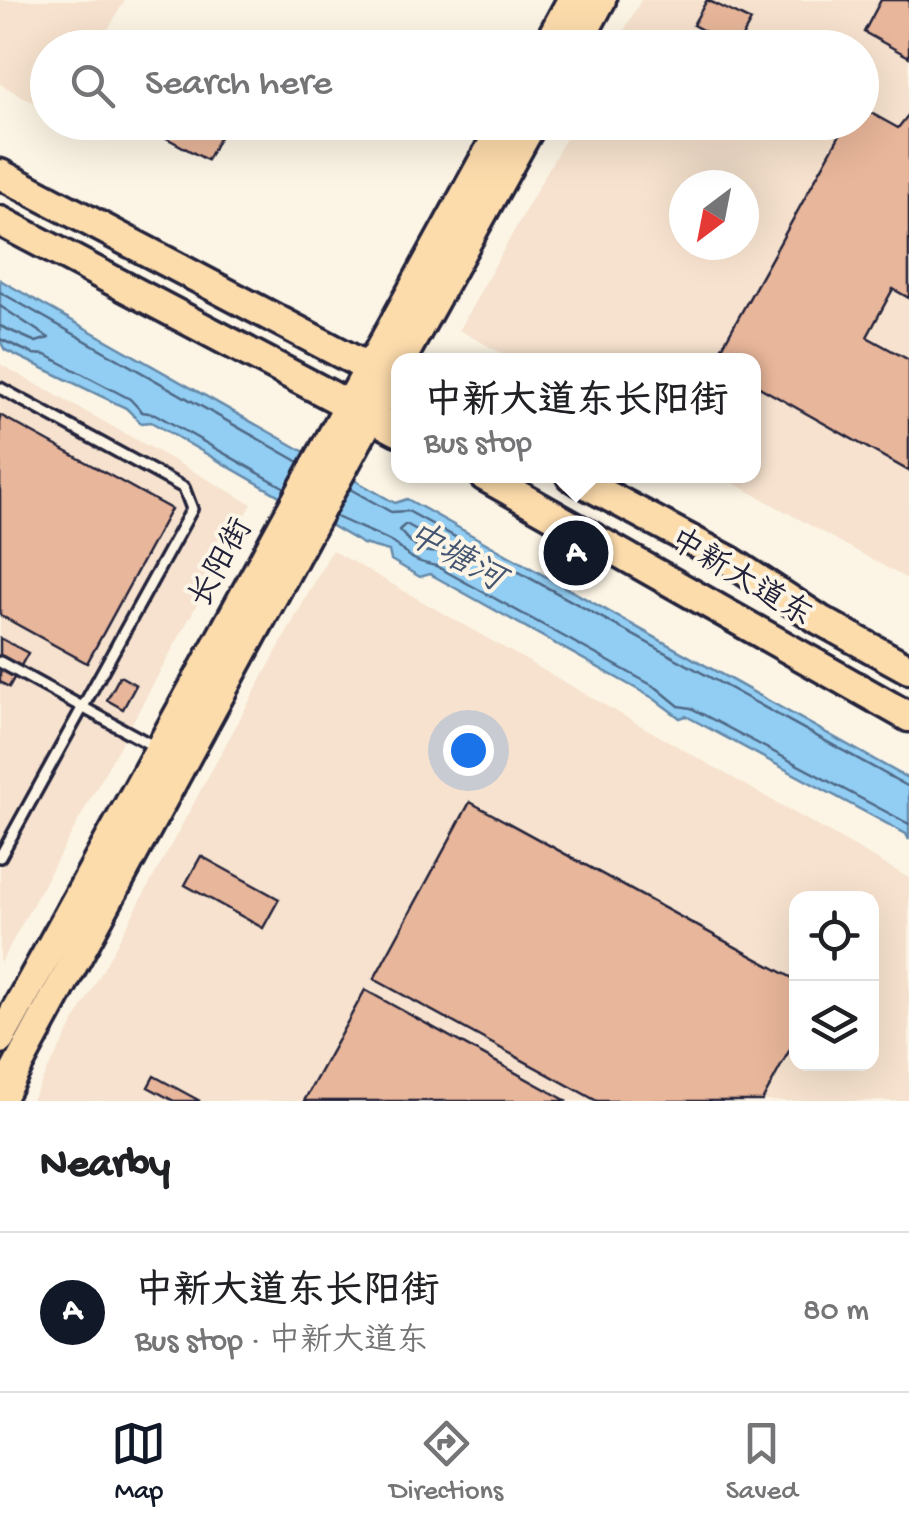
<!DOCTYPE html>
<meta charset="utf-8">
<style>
body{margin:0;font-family:"Gochi Hand","LXGW WenKai TC",sans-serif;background:#f6f6f6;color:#202124}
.controls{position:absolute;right:30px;bottom:30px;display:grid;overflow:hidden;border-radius:20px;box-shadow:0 10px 40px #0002}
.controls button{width:90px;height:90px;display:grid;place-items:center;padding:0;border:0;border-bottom:2px solid #e0e0e0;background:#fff;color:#202124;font:50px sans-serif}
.compass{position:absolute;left:669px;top:170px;width:90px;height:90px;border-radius:50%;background:#fff;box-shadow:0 10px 40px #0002;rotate:212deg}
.you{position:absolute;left:468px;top:750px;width:35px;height:35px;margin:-25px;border:8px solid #fff;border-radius:50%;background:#1a73e8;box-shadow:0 0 0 15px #1a73e833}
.badge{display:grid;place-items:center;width:65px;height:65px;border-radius:50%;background:#111827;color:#fff;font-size:32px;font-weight:700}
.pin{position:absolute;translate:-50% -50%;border:5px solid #fff;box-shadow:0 2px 10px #0006}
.popup{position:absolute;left:391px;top:353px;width:370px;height:130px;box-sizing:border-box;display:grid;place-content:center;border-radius:20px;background:#fff;filter:drop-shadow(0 2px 8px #0005);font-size:32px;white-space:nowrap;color:#757577}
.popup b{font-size:38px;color:#202124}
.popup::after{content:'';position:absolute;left:50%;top:100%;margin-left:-20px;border:20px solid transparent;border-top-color:#fff}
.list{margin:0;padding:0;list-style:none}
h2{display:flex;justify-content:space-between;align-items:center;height:130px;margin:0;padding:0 40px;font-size:42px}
h2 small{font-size:32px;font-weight:400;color:#757577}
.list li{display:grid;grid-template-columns:65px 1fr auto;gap:30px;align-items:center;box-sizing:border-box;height:160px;padding:0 40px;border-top:2px solid #e0e0e0}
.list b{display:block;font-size:38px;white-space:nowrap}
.list p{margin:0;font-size:32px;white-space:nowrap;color:#757577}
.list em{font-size:32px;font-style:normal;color:#757577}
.icon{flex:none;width:55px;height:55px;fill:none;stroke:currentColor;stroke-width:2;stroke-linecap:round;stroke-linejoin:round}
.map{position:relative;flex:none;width:909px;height:1101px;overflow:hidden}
.search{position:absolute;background:#fff;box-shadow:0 10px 40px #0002;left:30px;right:30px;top:30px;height:110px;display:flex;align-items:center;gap:25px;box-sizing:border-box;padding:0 35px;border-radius:55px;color:#757577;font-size:38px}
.sheet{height:290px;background:#fff}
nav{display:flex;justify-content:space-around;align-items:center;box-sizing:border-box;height:140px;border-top:2px solid #e0e0e0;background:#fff;font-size:28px;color:#757577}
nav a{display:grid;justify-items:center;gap:5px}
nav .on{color:#111827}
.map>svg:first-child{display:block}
.built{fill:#f6e2ce;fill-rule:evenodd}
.water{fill:#92cef3;stroke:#6589a9;stroke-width:2.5}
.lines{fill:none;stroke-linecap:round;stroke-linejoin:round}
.shore{stroke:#4f6785;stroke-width:2.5}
.building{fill:#e8b69a;stroke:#22223b;stroke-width:2.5}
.service-casing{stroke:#22223b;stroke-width:16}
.primary-casing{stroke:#22223b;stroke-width:35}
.service{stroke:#fcf5e5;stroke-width:9}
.primary{stroke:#fddcac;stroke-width:28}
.labels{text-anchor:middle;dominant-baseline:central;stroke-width:8;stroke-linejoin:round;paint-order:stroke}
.street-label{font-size:32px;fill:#22223b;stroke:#fcf5e5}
.water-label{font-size:35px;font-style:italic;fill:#445672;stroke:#fcf5e5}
</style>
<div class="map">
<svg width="909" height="1101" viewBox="0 0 909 1101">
<rect width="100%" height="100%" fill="#fcf5e5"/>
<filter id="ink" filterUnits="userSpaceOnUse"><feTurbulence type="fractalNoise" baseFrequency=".01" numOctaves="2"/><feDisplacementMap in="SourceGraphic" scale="20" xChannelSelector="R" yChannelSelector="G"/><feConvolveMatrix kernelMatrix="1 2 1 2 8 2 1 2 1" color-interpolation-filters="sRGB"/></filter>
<g filter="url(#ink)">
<path class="built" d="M0,0H125L98,47L48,48L47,110L0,84Z
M641,0H909V580L721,476H754V360H514L459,330L574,123L862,122V48L615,47ZM684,185H744V245H684Z
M0,364L252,504L0,964Z
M332,550L909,878V1101H31ZM796,898H872V1064H796Z"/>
<path class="water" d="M0,280L395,503L407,499L909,779V840L906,834L686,716L680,718L653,698L430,574L420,577L391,560L389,551L363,544L151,422L141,423L126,408L5,350L0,341Z"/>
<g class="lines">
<path class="shore" d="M0,292L299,462
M0,306L49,338L36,342L0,326
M0,339L33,354L46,355L130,399L142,412L155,414L285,488
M350,489L391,512L408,511L909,787
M335,516C347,523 390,539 395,544C410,558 415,562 436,566L657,688L679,706L691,708L909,824
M406,524L442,544L444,551C421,556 413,546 399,530Z"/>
</g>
<path class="building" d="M707,0L751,21L736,48L693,25Z
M881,0H909V57L864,32Z
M862,108L898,128L909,114V298L893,289L867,337L909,360V471L754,384V360H715L847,122H862Z
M137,122H228L207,160Z
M0,415L171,509L87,663L0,615Z
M0,638L28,653L9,687L0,682Z
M120,676L136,685L123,709L107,700Z
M470,802L796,980V1038L762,1101H597L374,979Z
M201,856L279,899L263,928L185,885Z
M365,990L567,1101H304Z
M154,1076L200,1101H174L148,1087Z"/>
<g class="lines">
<g class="service-casing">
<path id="service" d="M0,388L184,488L192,509L0,857
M0,662L157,748"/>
</g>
<g class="primary-casing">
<path id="primary" d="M546,48L572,0
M575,48L601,0
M0,174L384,376
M0,221L398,431
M401,360L533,122
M484,476L909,717
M571,476L730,561L820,620L909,669
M0,1039L505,122
M0,1099L398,366"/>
</g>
<use href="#service" class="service"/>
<use href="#primary" class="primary"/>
</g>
</g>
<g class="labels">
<g class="street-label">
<text transform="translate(223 564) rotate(-61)">长阳街</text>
<text transform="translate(740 580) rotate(31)">中新大道东</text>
</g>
<g class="water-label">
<text transform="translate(454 559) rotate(29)">中塘河</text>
</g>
</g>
</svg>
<div class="controls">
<button><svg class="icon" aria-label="locate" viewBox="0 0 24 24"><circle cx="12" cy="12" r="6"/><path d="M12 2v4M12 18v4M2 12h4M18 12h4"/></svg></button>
<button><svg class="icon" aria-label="layers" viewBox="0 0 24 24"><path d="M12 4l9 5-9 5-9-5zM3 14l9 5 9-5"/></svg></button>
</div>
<svg class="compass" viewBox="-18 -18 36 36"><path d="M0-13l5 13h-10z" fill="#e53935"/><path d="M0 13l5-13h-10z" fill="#757577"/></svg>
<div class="you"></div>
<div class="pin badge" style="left:576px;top:553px">A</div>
<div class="popup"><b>中新大道东长阳街</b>Bus stop</div>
<div class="search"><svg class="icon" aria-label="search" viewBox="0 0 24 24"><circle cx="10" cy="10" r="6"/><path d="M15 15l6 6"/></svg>Search here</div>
</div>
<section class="sheet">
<h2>Nearby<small></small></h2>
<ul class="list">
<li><span class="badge">A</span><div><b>中新大道东长阳街</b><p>Bus stop · 中新大道东</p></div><em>80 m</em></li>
</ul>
</section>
<nav>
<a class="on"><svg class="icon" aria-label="map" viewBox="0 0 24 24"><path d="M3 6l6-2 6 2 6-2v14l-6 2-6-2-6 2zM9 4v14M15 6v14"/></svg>Map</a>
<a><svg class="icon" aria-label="directions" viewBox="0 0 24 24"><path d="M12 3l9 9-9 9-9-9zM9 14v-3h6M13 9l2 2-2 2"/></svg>Directions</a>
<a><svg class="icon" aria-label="saved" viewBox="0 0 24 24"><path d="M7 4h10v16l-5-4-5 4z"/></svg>Saved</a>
</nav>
